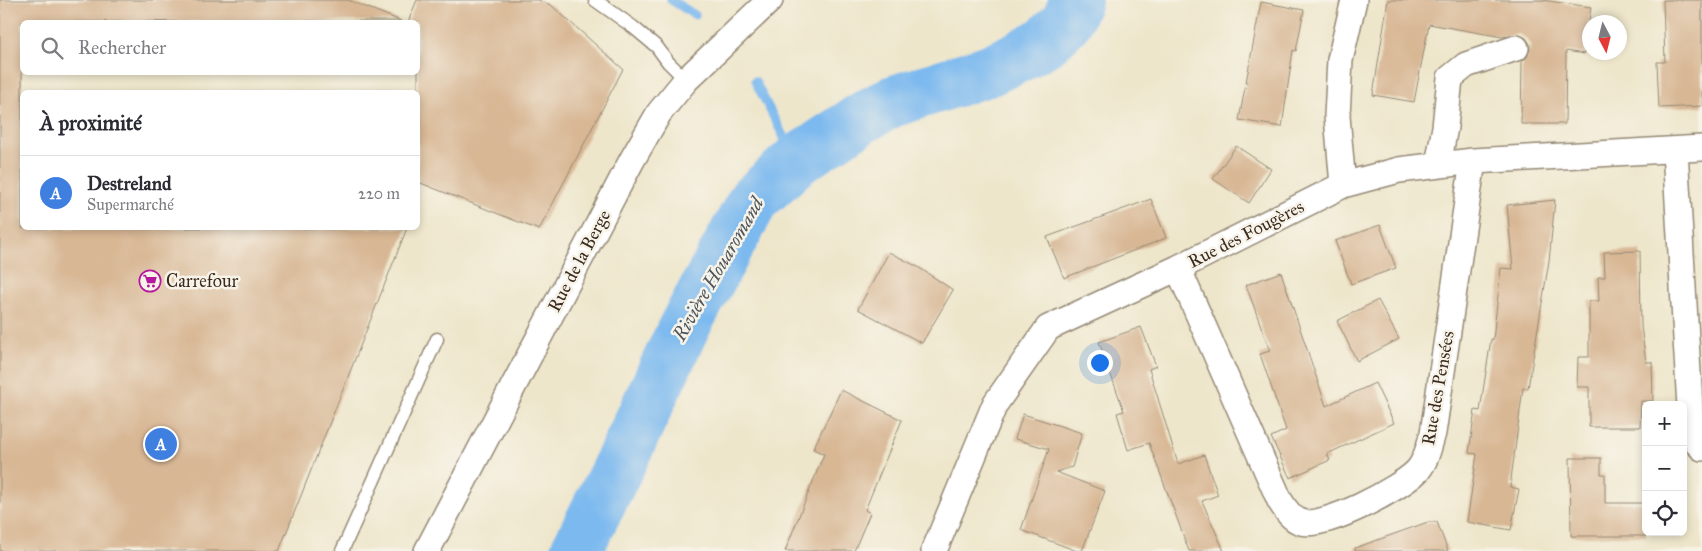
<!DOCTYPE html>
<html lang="fr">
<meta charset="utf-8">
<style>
body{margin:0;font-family:"IM FELL Great Primer",serif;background:#f7f7f7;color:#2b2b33}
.controls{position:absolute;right:15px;bottom:15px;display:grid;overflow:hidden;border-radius:8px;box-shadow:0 2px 8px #0003}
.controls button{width:45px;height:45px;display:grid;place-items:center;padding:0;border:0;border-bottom:1px solid #e1e1e2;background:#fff;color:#2b2b33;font:25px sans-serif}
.compass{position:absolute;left:1582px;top:15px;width:45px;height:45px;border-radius:50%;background:#fff;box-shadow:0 2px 8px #0003;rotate:173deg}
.you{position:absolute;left:1099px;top:362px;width:18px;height:18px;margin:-12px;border:4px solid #fff;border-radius:50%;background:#1a73e8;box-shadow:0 0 0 8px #1a73e833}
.badge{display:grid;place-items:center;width:32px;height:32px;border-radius:50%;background:#b5179e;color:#fff;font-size:16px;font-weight:700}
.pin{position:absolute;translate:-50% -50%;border:2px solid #fff;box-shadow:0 1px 5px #0006}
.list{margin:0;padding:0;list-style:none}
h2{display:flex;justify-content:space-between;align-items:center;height:65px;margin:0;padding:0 20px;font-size:21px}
h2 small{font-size:16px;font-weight:400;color:#7c7c81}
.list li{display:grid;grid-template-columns:32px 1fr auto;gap:15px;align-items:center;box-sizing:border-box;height:75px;padding:0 20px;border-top:1px solid #e1e1e2}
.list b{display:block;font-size:19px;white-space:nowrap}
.list p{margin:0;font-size:16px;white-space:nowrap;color:#7c7c81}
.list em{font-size:16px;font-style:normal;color:#7c7c81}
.icon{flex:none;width:28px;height:28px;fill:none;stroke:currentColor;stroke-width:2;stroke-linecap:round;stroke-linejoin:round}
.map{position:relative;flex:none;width:1702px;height:551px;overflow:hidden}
.search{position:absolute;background:#fff;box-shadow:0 2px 8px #0003;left:20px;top:20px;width:400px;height:55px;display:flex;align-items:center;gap:12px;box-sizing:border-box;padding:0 18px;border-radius:8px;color:#7c7c81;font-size:19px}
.panel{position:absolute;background:#fff;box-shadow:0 2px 8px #0003;left:20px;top:90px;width:400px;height:140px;border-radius:8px}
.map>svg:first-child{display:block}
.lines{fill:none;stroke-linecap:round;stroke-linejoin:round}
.stream{stroke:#7cb9ef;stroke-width:9}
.river{stroke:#7cb9ef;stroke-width:52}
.building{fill:#d8b794}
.lane-casing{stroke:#948874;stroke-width:15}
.street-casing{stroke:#948874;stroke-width:28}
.lane{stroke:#fff;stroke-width:12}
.street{stroke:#fff;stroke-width:25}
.labels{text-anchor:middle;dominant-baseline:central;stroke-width:5;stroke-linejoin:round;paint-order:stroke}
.street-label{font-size:18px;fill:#3b2a1e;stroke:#f7f3e8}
.poi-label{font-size:18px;fill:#3b2a1e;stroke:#f7f3e8;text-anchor:start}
.water-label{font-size:19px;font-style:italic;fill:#4e555d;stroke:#f7f3e8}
</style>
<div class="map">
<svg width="1702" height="551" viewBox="0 0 1702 551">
<rect width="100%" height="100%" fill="#f7f3e8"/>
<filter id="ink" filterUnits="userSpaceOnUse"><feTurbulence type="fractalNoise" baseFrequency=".02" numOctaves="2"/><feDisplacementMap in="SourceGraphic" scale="10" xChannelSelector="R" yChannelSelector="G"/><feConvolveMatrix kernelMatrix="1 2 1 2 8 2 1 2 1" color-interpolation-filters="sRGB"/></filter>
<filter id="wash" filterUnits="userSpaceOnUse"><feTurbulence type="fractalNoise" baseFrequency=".0096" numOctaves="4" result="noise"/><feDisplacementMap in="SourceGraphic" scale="20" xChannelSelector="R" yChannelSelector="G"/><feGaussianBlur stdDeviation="1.12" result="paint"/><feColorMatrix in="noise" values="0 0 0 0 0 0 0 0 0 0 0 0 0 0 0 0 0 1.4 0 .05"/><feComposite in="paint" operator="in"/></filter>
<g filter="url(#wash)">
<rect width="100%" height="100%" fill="#eee6cb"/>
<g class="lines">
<path class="stream" d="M671,0L695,15
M755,81L796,161"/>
<path class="river" d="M576,551L626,451L684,327L754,199L796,161L862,118L891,102L990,70L1022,55L1046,41L1066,22L1076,0"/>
</g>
<g id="blocks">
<path class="building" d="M0,0H348L401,21L22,22V228H407L279,551H0Z
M417,0H538L551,5L623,69L539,230L418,182V22H408Z
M1388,0H1542L1591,7L1584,54L1566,51L1565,124H1521L1522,61L1527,57L1530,50V44L1526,38L1518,34L1503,37L1429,24L1414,102L1373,95Z
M1663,0H1702V106L1659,108L1657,62H1665Z
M1261,2L1304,10L1296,51L1293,50L1282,127L1239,120Z
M1236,146L1271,169L1249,203L1213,179Z
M1151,199L1166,238L1064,278L1047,237Z
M1555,200L1549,261L1528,388H1523L1510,487L1519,489L1511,530L1467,522L1477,454L1469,453L1475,410L1480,411L1491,339L1493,340L1501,268L1513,269L1507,205Z
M1380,225L1396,268L1351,284L1335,241Z
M1640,251L1641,326L1646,362H1652L1653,401H1641L1640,427H1589V387H1577L1578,357H1589V301H1599L1598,277H1605L1604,252Z
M889,252L918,267L953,290L922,343L858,309Z
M1281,272L1326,406L1375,383L1394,423L1327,454L1330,460L1290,478L1271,437L1286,430L1260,354L1270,351L1246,285Z
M1378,300L1399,339L1357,361L1337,321Z
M1141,327L1156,366L1149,369L1178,464L1204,455L1218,495L1202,501L1224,551H1189L1149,443L1128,450L1117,413L1124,411L1099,342Z
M841,390L902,420L865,510L870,513L854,551H785L824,454L813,449Z
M1023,414L1082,433L1072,467L1056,472L1105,491L1082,551H1077L1021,530L1049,449L1015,439Z
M1570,458H1601V474H1605V503H1646V536H1571Z
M1428,522H1437L1448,551H1355V548Z"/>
</g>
</g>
<g filter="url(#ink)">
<use href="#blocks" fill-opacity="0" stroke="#948874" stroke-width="1"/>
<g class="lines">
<g class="lane-casing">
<path id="lane" d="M595,0L633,27L657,47L668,62L686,80
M342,551L437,339"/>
</g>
<g class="street-casing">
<path id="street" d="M1675,150L1691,424L1698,444L1702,448
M1438,165L1445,127L1450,78L1466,65L1516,48
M1343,185L1337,116L1340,60L1354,0
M1178,268L1280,501C1285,509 1291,519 1301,522C1324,529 1399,489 1416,472C1426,463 1429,446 1433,433L1473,161
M427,551L632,160L659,113L686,80L770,0
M934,551L995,404L1048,328L1178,268L1343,185L1399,170L1473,161L1702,148"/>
</g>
<use href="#lane" class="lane"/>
<use href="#street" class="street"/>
</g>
</g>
<defs>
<g id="supermarket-ring" transform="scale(1.125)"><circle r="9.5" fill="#f7f3e8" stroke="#b5179e" stroke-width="1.5"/><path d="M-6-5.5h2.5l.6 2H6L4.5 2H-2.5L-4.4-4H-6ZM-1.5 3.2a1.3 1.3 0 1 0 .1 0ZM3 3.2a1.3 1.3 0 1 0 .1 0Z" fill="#b5179e"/></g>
</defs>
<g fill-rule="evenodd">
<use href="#supermarket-ring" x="150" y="281"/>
</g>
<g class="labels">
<g class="street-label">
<text transform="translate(1246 234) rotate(-27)">Rue des Fougères</text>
<text transform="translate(579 261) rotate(-62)">Rue de la Berge</text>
<text transform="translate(1438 388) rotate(-80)">Rue des Pensées</text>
</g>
<g class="poi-label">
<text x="166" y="281">Carrefour</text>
</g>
<g class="water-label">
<text transform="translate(718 269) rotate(-60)">Rivière Houaromand</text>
</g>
</g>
</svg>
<div class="controls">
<button>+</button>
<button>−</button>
<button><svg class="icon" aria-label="locate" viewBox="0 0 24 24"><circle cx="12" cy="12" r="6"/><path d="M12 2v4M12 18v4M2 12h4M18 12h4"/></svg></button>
</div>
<svg class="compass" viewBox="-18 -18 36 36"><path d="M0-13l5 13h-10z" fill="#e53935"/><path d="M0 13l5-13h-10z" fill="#7c7c81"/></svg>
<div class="you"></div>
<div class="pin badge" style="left:161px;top:444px;background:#3f7fe0">A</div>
<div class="search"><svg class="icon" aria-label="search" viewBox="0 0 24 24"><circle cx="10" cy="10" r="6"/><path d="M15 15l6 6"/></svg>Rechercher</div>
<section class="panel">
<h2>À proximité<small></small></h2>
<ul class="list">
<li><span class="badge" style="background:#3f7fe0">A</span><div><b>Destreland</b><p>Supermarché</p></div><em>220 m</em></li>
</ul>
</section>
</div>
